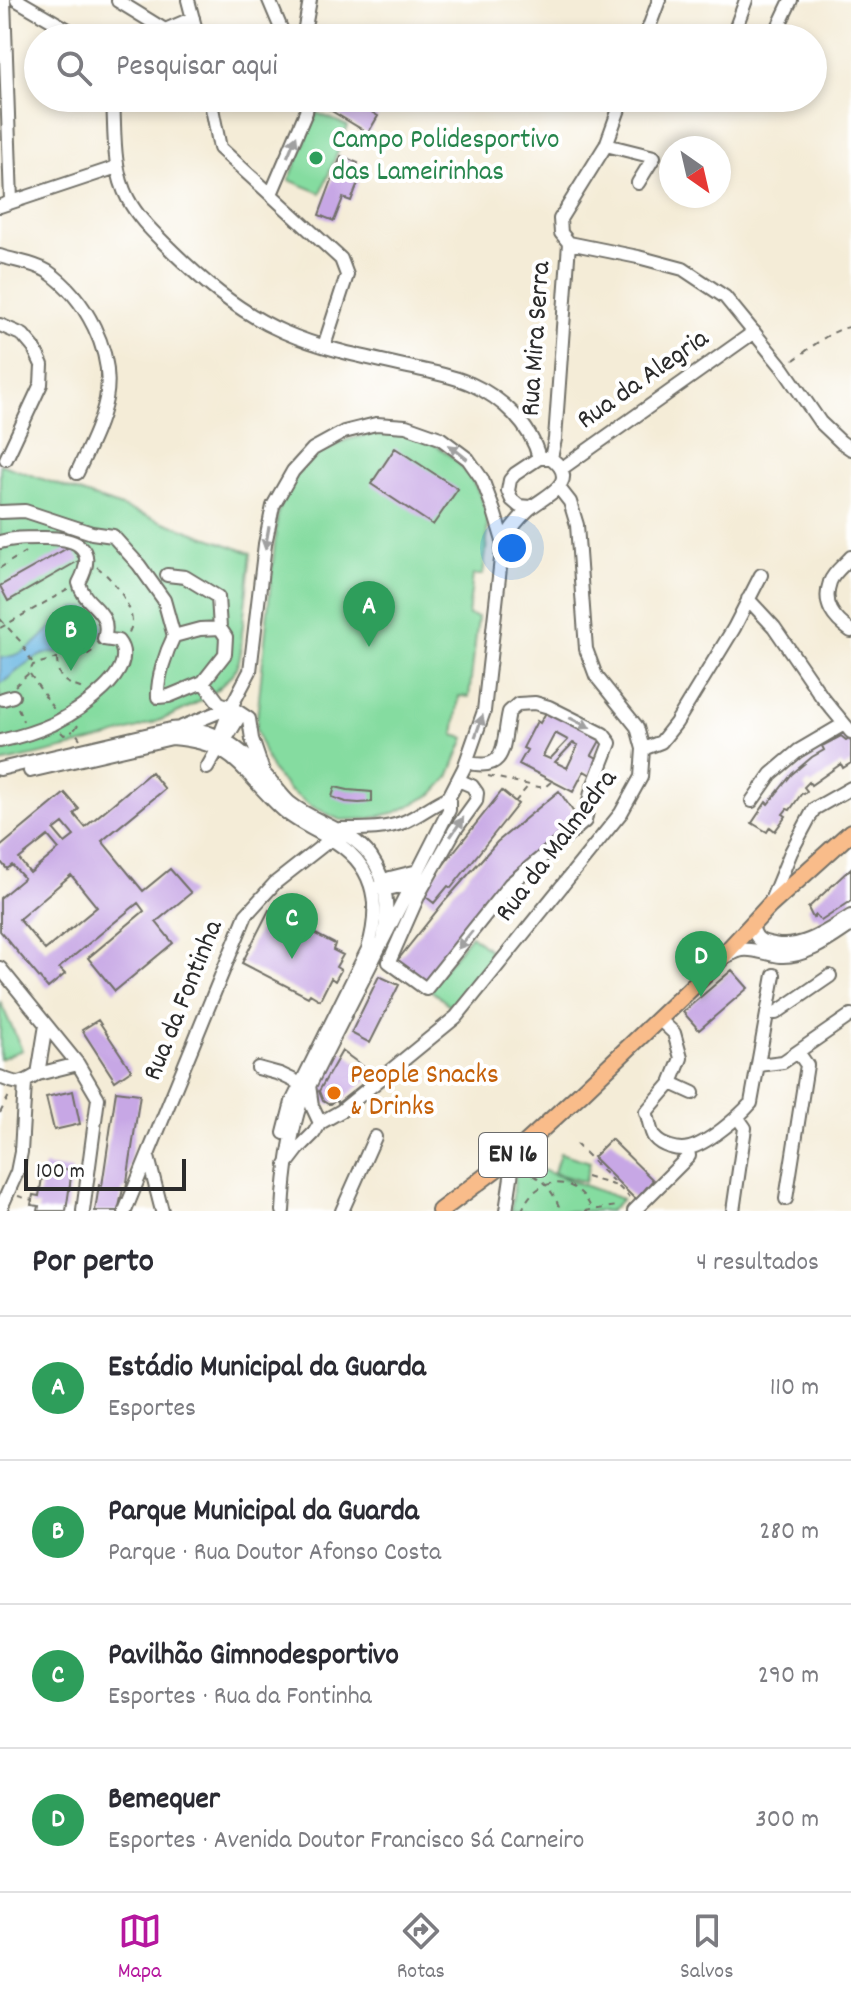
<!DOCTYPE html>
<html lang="pt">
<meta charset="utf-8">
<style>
body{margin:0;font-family:Dekko,sans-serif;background:#f2f2f3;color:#2b2b33}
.compass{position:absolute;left:659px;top:136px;width:72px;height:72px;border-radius:50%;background:#fff;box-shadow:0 4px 12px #0003;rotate:146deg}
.scale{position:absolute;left:24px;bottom:20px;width:162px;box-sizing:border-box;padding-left:8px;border:4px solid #2b2b2b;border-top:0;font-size:22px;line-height:28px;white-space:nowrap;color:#2b2b2b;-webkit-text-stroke:6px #fff;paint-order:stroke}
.you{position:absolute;left:512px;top:548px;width:28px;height:28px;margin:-20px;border:6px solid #fff;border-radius:50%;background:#1a73e8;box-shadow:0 0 0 12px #1a73e833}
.badge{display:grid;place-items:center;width:52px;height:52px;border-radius:50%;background:#b5179e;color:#fff;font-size:26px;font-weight:700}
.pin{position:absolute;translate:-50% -66px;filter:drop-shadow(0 2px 4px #0008)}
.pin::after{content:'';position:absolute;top:42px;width:28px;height:24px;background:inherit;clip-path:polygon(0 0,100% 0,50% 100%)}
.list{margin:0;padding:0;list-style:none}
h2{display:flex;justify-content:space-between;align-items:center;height:104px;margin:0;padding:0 32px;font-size:34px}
h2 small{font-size:26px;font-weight:400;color:#7c7c81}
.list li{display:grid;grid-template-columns:52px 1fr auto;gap:24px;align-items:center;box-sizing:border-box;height:144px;padding:0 32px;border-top:2px solid #e1e1e2}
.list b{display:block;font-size:30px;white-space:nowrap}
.list p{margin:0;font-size:26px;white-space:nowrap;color:#7c7c81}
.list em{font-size:26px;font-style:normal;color:#7c7c81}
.icon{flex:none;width:44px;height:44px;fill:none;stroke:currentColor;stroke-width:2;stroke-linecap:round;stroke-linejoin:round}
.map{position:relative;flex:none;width:851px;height:1211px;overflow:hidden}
.search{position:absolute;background:#fff;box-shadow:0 4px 12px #0003;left:24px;right:24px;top:24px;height:88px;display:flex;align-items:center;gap:20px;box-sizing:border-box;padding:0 28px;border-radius:44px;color:#7c7c81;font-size:30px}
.sheet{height:680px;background:#fff}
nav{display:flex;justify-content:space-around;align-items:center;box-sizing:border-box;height:112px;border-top:2px solid #e1e1e2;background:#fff;font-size:22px;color:#7c7c81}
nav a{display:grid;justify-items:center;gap:4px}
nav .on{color:#b5179e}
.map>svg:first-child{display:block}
.green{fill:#85dca0;stroke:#588466;stroke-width:2}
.water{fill:#68b6e2;stroke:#4a7086;stroke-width:2}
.building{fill:#c7a7e5;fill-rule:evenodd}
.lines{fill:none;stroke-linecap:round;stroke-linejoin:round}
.minor-casing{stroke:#716f67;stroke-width:16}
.major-casing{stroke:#716f67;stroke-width:20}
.path{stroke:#716f67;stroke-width:2;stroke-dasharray:6 6;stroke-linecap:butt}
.minor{stroke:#fff;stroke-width:12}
.major{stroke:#f9bc8a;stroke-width:16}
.oneway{fill:#a0a0a0}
.leisure-dot{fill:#2e9e5b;stroke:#fff;stroke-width:3}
.food-dot{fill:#e8710a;stroke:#fff;stroke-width:3}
.labels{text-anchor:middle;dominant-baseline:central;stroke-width:8;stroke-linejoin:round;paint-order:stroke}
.shield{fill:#fff;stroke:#6b6b6b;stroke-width:2}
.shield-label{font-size:26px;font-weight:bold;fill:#2b2b2b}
.leisure-label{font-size:28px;fill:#27864d;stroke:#fff;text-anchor:start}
.street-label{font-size:28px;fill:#2b2b2b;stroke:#fff}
.food-label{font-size:28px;fill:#c56008;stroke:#fff;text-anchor:start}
</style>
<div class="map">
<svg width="851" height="1211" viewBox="0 0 851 1211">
<rect width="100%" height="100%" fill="#fff"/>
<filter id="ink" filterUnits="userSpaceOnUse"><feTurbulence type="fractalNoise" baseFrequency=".0125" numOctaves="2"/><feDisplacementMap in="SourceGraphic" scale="16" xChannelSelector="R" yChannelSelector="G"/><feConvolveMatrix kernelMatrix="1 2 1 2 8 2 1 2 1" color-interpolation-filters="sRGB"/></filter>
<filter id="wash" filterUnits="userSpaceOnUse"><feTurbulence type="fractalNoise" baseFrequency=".006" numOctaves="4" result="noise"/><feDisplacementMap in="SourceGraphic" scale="32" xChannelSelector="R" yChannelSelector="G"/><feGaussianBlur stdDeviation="1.8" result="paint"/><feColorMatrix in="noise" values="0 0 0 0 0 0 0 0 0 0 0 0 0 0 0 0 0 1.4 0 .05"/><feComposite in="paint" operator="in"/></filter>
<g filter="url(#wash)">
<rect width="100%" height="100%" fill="#f4ecd7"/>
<path class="green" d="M317,113L348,126L321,193L289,180Z
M378,432C387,433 395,433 404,434C445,441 480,477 487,519C489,537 485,557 483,575H473L468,615L478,617L469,697L459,696L454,735L465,738L449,777L433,794L397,812L368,819L340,820L311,806L289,790L273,772L263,751L256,728L278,512L296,474L316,455L346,440Z
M0,464L251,553C248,579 245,606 242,633C241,642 242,654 238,663C214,722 58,750 0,763Z
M471,935L494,954L452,1007L428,988Z
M0,1001L22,1050L0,1059Z
M560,1153L590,1162L585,1182L554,1173Z
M517,1161L622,1199L610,1211H511Z"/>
<path class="water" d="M76,608H91C94,611 98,613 100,617C109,631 95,647 81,650C68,653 55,650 42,655C24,662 15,675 0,684V658C40,655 45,623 76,608Z"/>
<g id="blocks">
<path class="building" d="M331,98H348L378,116L368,133L325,107Z
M341,156L358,163L355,171L362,173L351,201L343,198L334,221L319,215Z
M395,448L458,489L433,525L371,484Z
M71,546L80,560L8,601L0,586Z
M548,709L602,737L592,755L599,759L591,775L584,771L573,792L519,764L527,750L523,748L537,721L540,723ZM555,733L568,740L550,759L543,756ZM573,743L578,745L567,768L555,762Z
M841,736L846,740L849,738L851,742V763L843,768L841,764L811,785L809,782L804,787L807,791L804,794L802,793L790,810L787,809L783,814L786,816L775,831L770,827L767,832L752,823L766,802L768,804L792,774L812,757L824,750L822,746Z
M151,772L165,789L102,841L143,891L170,869L191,893L156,922L173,943L115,991L88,958L144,911L138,903L59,968L65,974L48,988L0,931V898L24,878L12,865L7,869L0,861V847L65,793L79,809L74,814L85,827ZM63,823L74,836L65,843L54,830ZM48,836L59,849L30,873L19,859ZM71,875L97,907L45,950L19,919Z
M335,787L348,790L372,792V802L359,803L346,802L332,797Z
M502,791L518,804L451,888L448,886L434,903L421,893Z
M559,791L579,820L522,867L426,983L397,961L444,902L497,842Z
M851,868V901L821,921L816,915L813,918L808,908Z
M269,910L335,944L333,950L343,955L336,967L341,970L335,981L331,978L320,1000L310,994L308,997L242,963Z
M732,970L748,988L699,1030L683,1012Z
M379,976L399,985L370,1043L351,1033Z
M98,1020L131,1070L115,1081L82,1030Z
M342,1051L372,1073L371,1077L338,1103L336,1100L331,1104H328L323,1101L319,1091Z
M73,1091L80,1124L54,1130L46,1097Z
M116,1091L140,1094L126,1189H123L118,1211H95L99,1185L102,1186Z
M611,1139L653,1180L636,1200L593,1157Z
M44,1166L72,1170L66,1211H38L39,1206L31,1205L33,1195L39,1196Z"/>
</g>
</g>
<g filter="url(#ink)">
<use href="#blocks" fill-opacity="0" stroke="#716f67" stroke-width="2"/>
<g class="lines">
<g class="minor-casing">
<path id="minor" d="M4,0L11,201
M17,0L82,38
M188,0L198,38
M269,0L285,38
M118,1L165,30L193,18
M303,38L310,0
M645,38L659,0
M732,38L746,0
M773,38L791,0
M113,98C115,131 112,169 128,199C137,216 150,229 163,242C199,278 236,311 284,332C325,350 369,358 413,368C432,372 454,376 471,384C502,398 531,425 539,458
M210,98L220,148L341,259L347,275L324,346
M606,145L654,157L638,183
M271,194L306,112L308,98
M0,206L117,167
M569,243L638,257L683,269L725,297L783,368L820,422L841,442L851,449
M0,256C15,261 34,263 47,271C85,297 115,352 106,399C101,424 88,449 77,473
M0,325L23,335L34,348L42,365L41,384L6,459
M551,458L555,439L569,243L561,233L560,219L606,145L623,98
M561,469L754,332
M0,512L25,511L92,533L113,536L139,565L164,600L174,636
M503,541C510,530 518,519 528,510C543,496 583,483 551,458H539L515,474L510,480L508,491L512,500L519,506L531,507
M0,542C13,538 25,538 39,538C72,537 100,544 79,583C85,608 113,609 104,639L118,641C142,671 77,712 53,724C36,732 18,737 0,741
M851,557C845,564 833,573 830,582C822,605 834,619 851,631
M167,575L185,577L218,597L220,628
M748,599L774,627L822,697L851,732
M203,682L169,696L158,697C157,678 166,652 174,636L200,629L220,628L226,637L225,654L203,682L219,703L231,707L249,719L252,739L263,771
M3,699L13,696
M182,727L231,707L250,671L265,544L273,506L293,471L313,449L344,432L376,424L406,426L440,438L468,459L482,479L494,511L503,541L484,711L464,768L449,797V810L383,940
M224,738L222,730L231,707
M643,749L661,742L676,723L734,628L761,575
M207,768L224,738L229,734L241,714
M0,769L171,729C214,723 243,750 270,780C276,787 283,797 290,803C316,824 351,829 371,857C388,881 389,913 383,940L301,1102C289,1138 285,1173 283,1211
M30,771L172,738C237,743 240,771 282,809C295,821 313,829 329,838C374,863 382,902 368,949L292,1102L284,1133
M458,780L472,786L477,793L476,801L455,830L420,892L389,962L426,989L510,884L585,821L591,792L610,743L603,734L549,707L535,703L518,704L509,712C502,742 509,774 466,762
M752,801L771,774L798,751L844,724
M340,829C362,829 383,830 404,822C420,815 433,804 449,797
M384,886L390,878L418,871
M377,888L384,886L392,888L413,883
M770,903L791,852L814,809L851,788
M752,925C755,939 760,942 774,944C802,950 828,930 851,916
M724,957C730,955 736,951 742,950C755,948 768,955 781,956C807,957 830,939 851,925
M0,968L78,1064L98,1098L83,1211
M767,1013H776L830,976
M659,1019L674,1033L681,1058L671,1083L646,1112C649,1119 650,1131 654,1137C661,1146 678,1151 689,1148C707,1144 739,1117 751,1103L774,975
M758,1065L783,1062L851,1015
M258,1068L280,1074L301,1084
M38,1074L78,1064
M0,1077C18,1085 21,1085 38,1074L46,1025
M671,1083L693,1093
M309,1085L312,1106L320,1123
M148,1157L162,1211
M286,1165L299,1148L314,1133L320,1123L341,1111L456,1017L621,813L641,777L643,749L637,727L596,676L586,649L577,525L570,502L559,488
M786,1199L807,1065L798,1052
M0,1210L17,1172L21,1152L25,1083
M125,1211L246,915L275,883L331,839
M342,1211L375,1137
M506,1211L513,1164L510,1158
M634,1211L689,1156L688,1149
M733,1211L745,1128L738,1118"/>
</g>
<g class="major-casing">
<path id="major" d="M440,1211L510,1158L581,1093L710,970L769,906L851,832"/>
</g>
<path class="path" d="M794,360C809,349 833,328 851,327
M97,567C112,578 132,603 132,623C132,627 129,631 128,636
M0,568L25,552
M0,619L21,642L33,664
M0,628L69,589
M57,659C58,681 64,682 83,689
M30,674L55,711
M15,686L29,673L33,665L57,658L83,657L96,649
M18,708L23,721
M78,725L74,730L80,739
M61,732L64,735L73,731
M488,776L539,787H545L552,781
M515,802L529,785
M0,1113L11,1092
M576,1144L629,1197
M522,1170C543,1177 553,1191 561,1211
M586,1177L617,1186
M18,1196L32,1200
M522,1211C534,1174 580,1174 592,1211
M585,1211L617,1206"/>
<use href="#minor" class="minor"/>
<use href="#major" class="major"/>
</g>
<defs><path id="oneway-solid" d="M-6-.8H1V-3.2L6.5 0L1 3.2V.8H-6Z" transform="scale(2)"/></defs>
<g class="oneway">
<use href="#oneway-solid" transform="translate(292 146) rotate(-67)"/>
<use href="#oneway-solid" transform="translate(458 452) rotate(-142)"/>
<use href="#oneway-solid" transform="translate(267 538) rotate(100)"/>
<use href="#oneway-solid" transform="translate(580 723) rotate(27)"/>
<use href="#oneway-solid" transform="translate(479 726) rotate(-71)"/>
<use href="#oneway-solid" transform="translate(457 827) rotate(-56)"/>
<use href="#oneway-solid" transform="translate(465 940) rotate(129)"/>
</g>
</g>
<circle class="leisure-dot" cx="316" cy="158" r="8"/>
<circle class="food-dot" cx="334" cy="1093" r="8"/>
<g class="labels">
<rect class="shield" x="479" y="1133" width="68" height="44" rx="6"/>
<g class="shield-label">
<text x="513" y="1155">EN 16</text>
</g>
<g class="leisure-label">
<text x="332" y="142">Campo Polidesportivo<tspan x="332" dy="32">das Lameirinhas</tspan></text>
</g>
<g class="street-label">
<text transform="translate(538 339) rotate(-86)">Rua Mira Serra</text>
<text transform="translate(644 381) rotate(-35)">Rua da Alegria</text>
<text transform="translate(558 847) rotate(-53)">Rua da Malmedra</text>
<text transform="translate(185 1001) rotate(-68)">Rua da Fontinha</text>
</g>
<g class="food-label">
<text x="350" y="1077">People Snacks<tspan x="350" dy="32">&amp; Drinks</tspan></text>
</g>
</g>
</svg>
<svg class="compass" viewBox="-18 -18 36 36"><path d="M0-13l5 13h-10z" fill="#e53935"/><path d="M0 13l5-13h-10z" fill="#7c7c81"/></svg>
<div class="scale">100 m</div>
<div class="you"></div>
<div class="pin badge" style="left:369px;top:647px;background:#2e9e5b">A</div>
<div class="pin badge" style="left:71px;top:671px;background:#2e9e5b">B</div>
<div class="pin badge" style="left:292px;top:959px;background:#2e9e5b">C</div>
<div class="pin badge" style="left:701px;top:997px;background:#2e9e5b">D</div>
<div class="search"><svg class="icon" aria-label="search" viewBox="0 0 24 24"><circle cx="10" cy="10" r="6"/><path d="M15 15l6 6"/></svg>Pesquisar aqui</div>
</div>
<section class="sheet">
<h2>Por perto<small>4 resultados</small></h2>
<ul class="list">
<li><span class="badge" style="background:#2e9e5b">A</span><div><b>Estádio Municipal da Guarda</b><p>Esportes</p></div><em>110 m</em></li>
<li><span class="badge" style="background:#2e9e5b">B</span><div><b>Parque Municipal da Guarda</b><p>Parque · Rua Doutor Afonso Costa</p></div><em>280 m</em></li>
<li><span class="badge" style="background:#2e9e5b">C</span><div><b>Pavilhão Gimnodesportivo</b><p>Esportes · Rua da Fontinha</p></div><em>290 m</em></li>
<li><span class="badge" style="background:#2e9e5b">D</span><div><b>Bemequer</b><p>Esportes · Avenida Doutor Francisco Sá Carneiro</p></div><em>300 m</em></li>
</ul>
</section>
<nav>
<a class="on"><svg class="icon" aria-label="map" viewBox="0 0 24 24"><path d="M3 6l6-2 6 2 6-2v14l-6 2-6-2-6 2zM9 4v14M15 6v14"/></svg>Mapa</a>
<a><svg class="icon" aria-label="directions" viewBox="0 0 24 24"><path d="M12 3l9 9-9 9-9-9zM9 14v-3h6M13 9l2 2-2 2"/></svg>Rotas</a>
<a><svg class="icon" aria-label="saved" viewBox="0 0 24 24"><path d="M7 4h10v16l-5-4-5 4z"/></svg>Salvos</a>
</nav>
